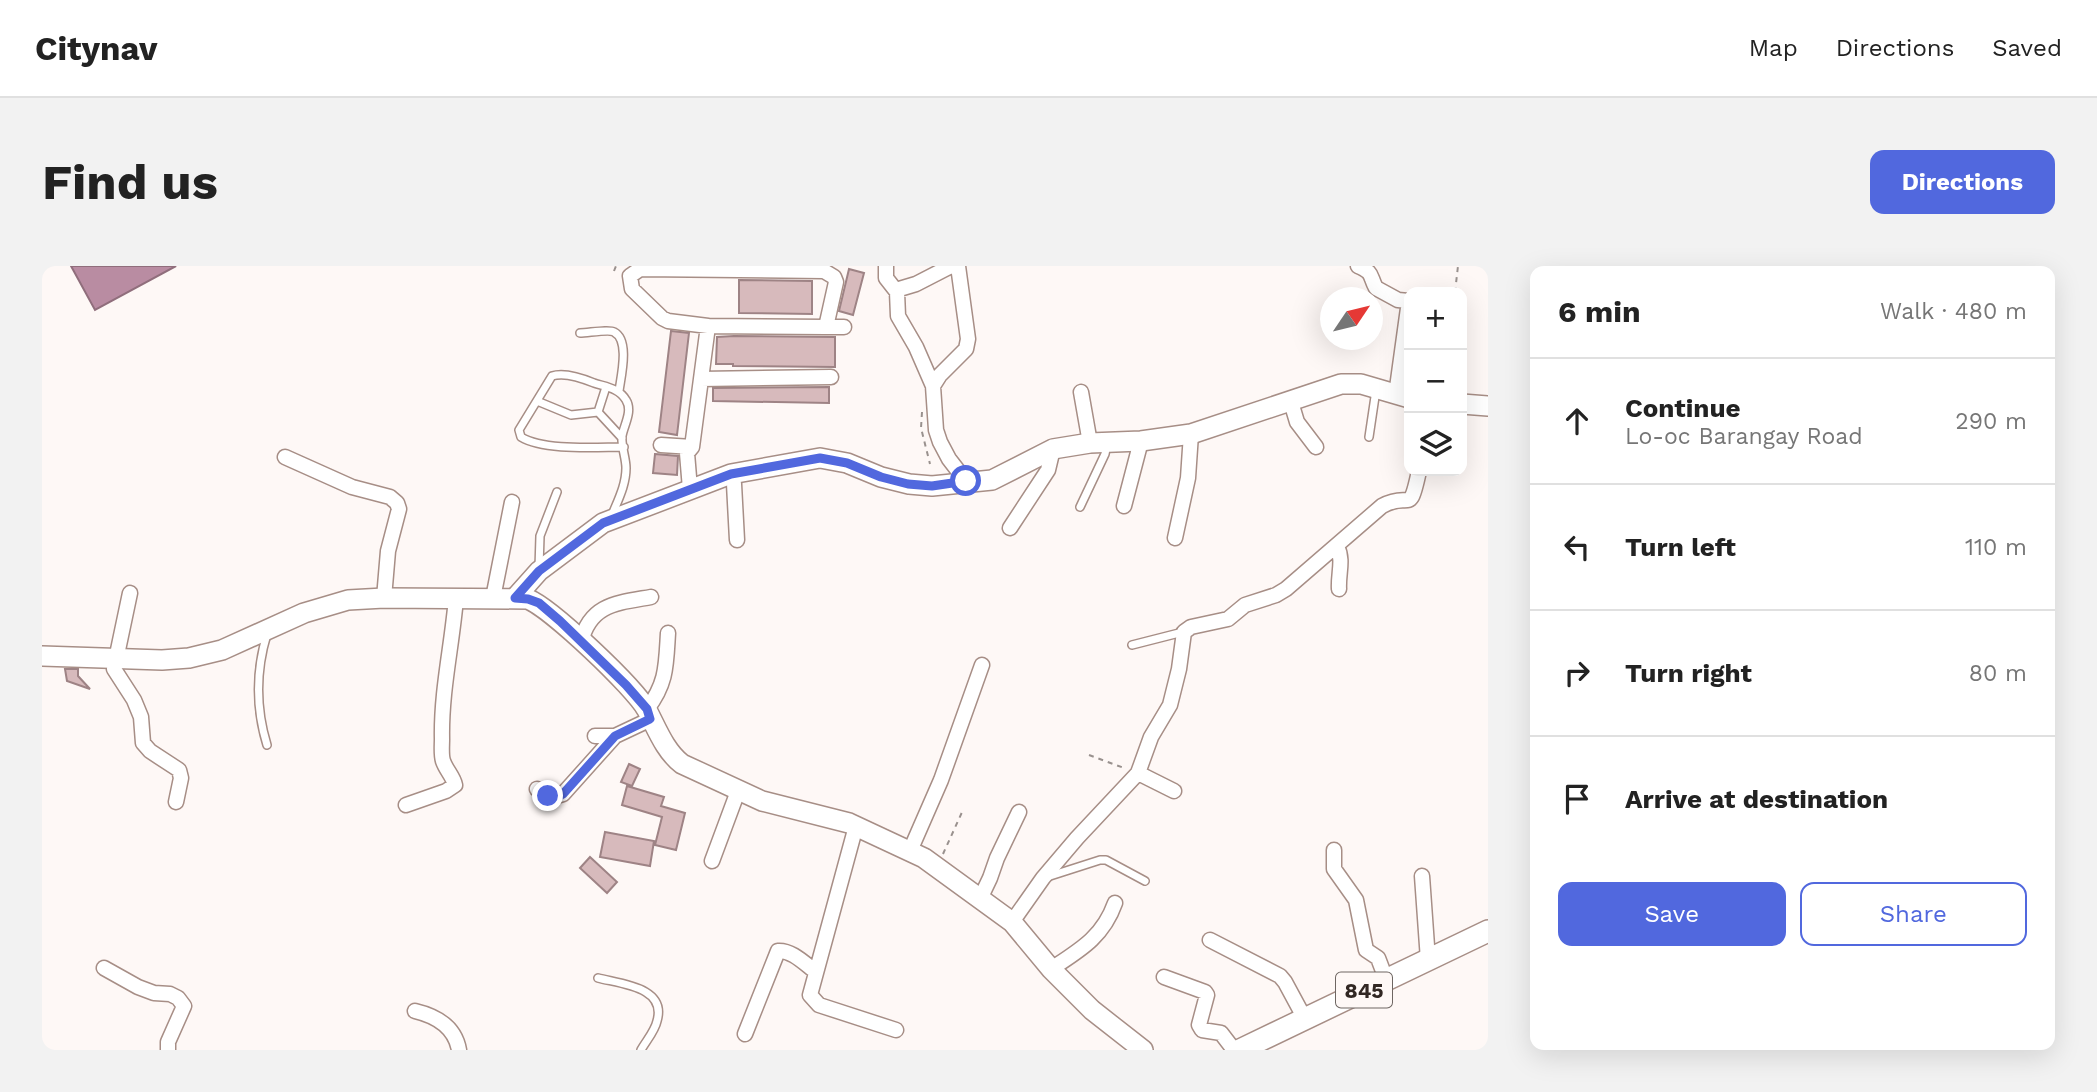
<!DOCTYPE html>
<meta charset="utf-8">
<style>
body{margin:0;font-family:"Work Sans",sans-serif;background:#f2f2f2;color:#222}
.controls{position:absolute;right:21px;top:21px;display:grid;overflow:hidden;border-radius:14px;box-shadow:0 7px 28px #0002}
.controls button{width:63px;height:63px;display:grid;place-items:center;padding:0;border:0;border-bottom:2px solid #e0e0e0;background:#fff;color:#222;font:35px sans-serif}
.compass{position:absolute;left:1278px;top:21px;width:63px;height:63px;border-radius:50%;background:#fff;box-shadow:0 7px 28px #0002;rotate:55deg}
.stop{position:absolute;width:21px;height:21px;margin:-16px;border:5px solid #5168de;border-radius:50%;background:#fff}
.stop.end{background:#5168de;border-color:#fff;box-shadow:0 2px 7px #0008}
.list{margin:0;padding:0;list-style:none}
h2{display:flex;justify-content:space-between;align-items:center;height:91px;margin:0;padding:0 28px;font-size:30px}
h2 small{font-size:23px;font-weight:400;color:#767676}
.list li{display:grid;grid-template-columns:46px 1fr auto;gap:21px;align-items:center;box-sizing:border-box;height:126px;padding:0 28px;border-top:2px solid #e0e0e0}
.list b{display:block;font-size:26px;white-space:nowrap}
.list p{margin:0;font-size:23px;white-space:nowrap;color:#767676}
.list em{font-size:23px;font-style:normal;color:#767676}
.actions{display:flex;gap:14px;padding:21px 28px}
.actions a{flex:1;padding:16px 0;border:2px solid #5168de;border-radius:14px;text-align:center;font-size:24px;color:#5168de}
.actions .main{background:#5168de;color:#fff}
.icon{flex:none;width:38px;height:38px;fill:none;stroke:currentColor;stroke-width:2;stroke-linecap:round;stroke-linejoin:round}
.map{position:relative;flex:none;width:1446px;height:784px;overflow:hidden;border-radius:14px}
header{display:flex;align-items:center;gap:42px;box-sizing:border-box;height:98px;padding:0 35px;background:#fff;border-bottom:2px solid #e0e0e0}
header strong{font-size:33px}
nav{display:flex;gap:38px;margin-inline-start:auto;font-size:24px}
.intro{display:flex;align-items:center;justify-content:space-between;box-sizing:border-box;height:168px;padding:0 42px}
h1{margin:0;font-size:49px}
.button{padding:18px 32px;border-radius:14px;background:#5168de;color:#fff;font-size:24px;font-weight:700}
main{display:flex;gap:42px;padding:0 42px}
aside{flex:1;background:#fff;border-radius:14px;box-shadow:0 7px 28px #0002}
.map>svg:first-child{display:block}
.water{fill:#b98ca2;stroke:#906e7c;stroke-width:2}
.building{fill:#d7babc;stroke:#9e8385;stroke-width:2}
.lines{fill:none;stroke-linecap:round;stroke-linejoin:round}
.lane-casing{stroke:#a78e86;stroke-width:10}
.street-casing{stroke:#a78e86;stroke-width:17}
.secondary-casing{stroke:#a78e86;stroke-width:22}
.primary-casing{stroke:#a78e86;stroke-width:24}
.path{stroke:#99918e;stroke-width:2;stroke-dasharray:5 5;stroke-linecap:butt}
.lane{stroke:#fff;stroke-width:7}
.street{stroke:#fff;stroke-width:14}
.secondary{stroke:#fff;stroke-width:19}
.primary{stroke:#fff;stroke-width:21}
.route{stroke:#5168de;stroke-width:9}
.labels{text-anchor:middle;dominant-baseline:central;stroke-width:6;stroke-linejoin:round;paint-order:stroke}
.shield{fill:#fef8f6;stroke:#6e6662;stroke-width:2}
.shield-label{font-size:21px;font-weight:bold;fill:#312723}
</style>
<header>
<strong>Citynav</strong>
<nav><a>Map</a><a>Directions</a><a>Saved</a></nav>
</header>
<div class="intro"><h1>Find us</h1><a class="button">Directions</a></div>
<main>
<div class="map">
<svg width="1446" height="784" viewBox="0 0 1446 784">
<rect width="100%" height="100%" fill="#fef8f6"/>
<path class="water" d="M29,0H134L53,44Z"/>
<path class="building" d="M807,3L822,7L811,49L797,45Z
M697,14L770,15V48L697,47Z
M629,65L647,67L635,169L617,166Z
M692,70L793,71V101L691,100V98H674L675,71Z
M787,121V137L671,135V122Z
M613,188L636,190L635,209L611,207Z
M23,403H36V410L48,423L25,415Z
M587,498L598,503L590,520L579,516Z
M585,520L622,531L619,540L643,547L634,584L613,579L620,551L580,539Z
M563,566L612,575L608,600L558,591Z
M548,591L575,616L565,627L538,602Z"/>
<g class="lines">
<g class="lane-casing">
<path id="lane" d="M538,67C546,67 567,63 572,66C588,74 579,110 577,125
M495,135L529,149L556,146L564,121
M556,146L580,172
M1327,171L1334,124
M1038,241L1063,188L1065,178
M570,249C576,234 584,219 584,202C584,192 579,180 580,170C582,159 591,145 584,134C577,122 564,121 552,117C540,112 522,106 510,110L477,164L479,171C502,185 554,181 582,181
M497,302L498,270L515,226
M1090,379L1141,366
M225,479C214,443 214,404 225,368
M1005,611L1058,594H1064L1103,615
M556,712C579,718 625,721 615,755C613,765 604,775 599,784"/>
</g>
<g class="street-casing">
<path id="street" d="M844,0V12L855,26L856,50L874,81L891,120
M916,0L926,73L924,83L898,109L891,120L894,164L898,176L907,193L924,215
M1316,0C1332,7 1327,9 1334,22L1356,34L1367,35L1354,129
M854,24L874,18L909,0
M784,61L794,16L792,11L782,5L598,3L588,10L590,23L620,52L626,55L666,60L784,61H802
M659,113L789,111
M1039,126L1048,177
M1249,136L1255,156L1274,181
M619,179L650,181
M243,191L310,221L348,231L355,237L357,243L346,285L342,332
M689,208L692,218L695,274
M648,223L645,187L650,181L666,60
M1082,240L1099,175
M968,262L1006,204L1011,183
M1133,272L1146,212L1149,168
M1295,280C1302,295 1296,307 1297,323
M88,327L72,403L92,434L99,451L101,477L108,485L137,504L139,512L134,536
M451,332L470,236
M539,376C548,338 575,337 609,331
M605,443C625,417 624,399 626,367
M553,470H573L609,453
M1096,507L1132,525
M495,523L511,531L521,528L573,470
M364,539L404,525L413,519C411,510 404,504 401,495C399,489 400,480 400,473C399,425 410,380 414,332
M814,560L768,729L777,739L854,764
M1292,584V603L1314,634L1324,684L1336,692L1344,713
M868,585L899,514L940,399
M670,595L696,525
M1380,610L1386,694
M938,633L948,612L955,592L977,546
M970,656L1001,612L1035,572L1096,507L1109,471L1128,439L1137,403L1142,366L1149,361L1186,353L1203,339L1234,329L1244,323L1340,240C1369,224 1367,252 1377,205
M1168,674L1238,710L1243,716L1263,753
M62,702L96,721L112,727L128,728L136,732L142,740L126,776V784
M1009,703C1038,684 1061,671 1073,637
M1122,711L1163,726L1165,729L1157,759L1160,764L1179,767L1192,784
M373,745C394,750 413,761 417,784
M703,768L736,685C750,684 763,698 774,706"/>
</g>
<g class="secondary-casing">
<path id="secondary" d="M1420,138L1446,140
M473,332L497,305L561,257L689,208L778,192L805,197L839,211L867,218L890,220L950,214L1011,183L1048,177L1099,175L1149,168L1299,118H1319L1367,132
M0,390L120,394L147,392L180,384L262,347L306,334L342,332L486,333C510,343 592,421 605,444C615,463 623,485 640,498L720,535L807,557L882,592L970,656L1009,703L1050,744L1101,784"/>
</g>
<g class="primary-casing">
<path id="primary" d="M1198,784L1446,665"/>
</g>
<path class="path" d="M572,5L574,0
M1413,26L1416,0
M880,146L879,162L888,198
M1047,489L1082,502
M901,588L921,544"/>
<use href="#lane" class="lane"/>
<use href="#street" class="street"/>
<use href="#secondary" class="secondary"/>
<use href="#primary" class="primary"/>
</g>
<g class="lines">
<path class="route" d="M506,530L515,531L521,528L573,470L608,453L605,443L584,419L518,355L497,337L486,333L473,332L497,305L561,257L689,208L778,192L805,197L839,211L866,218L890,220L924,215"/>
</g>
<g class="labels">
<rect class="shield" x="1294" y="706.5" width="56" height="35" rx="5"/>
<g class="shield-label">
<text x="1322" y="724">845</text>
</g>
</g>
</svg>
<div class="controls">
<button>+</button>
<button>−</button>
<button><svg class="icon" aria-label="layers" viewBox="0 0 24 24"><path d="M12 4l9 5-9 5-9-5zM3 14l9 5 9-5"/></svg></button>
</div>
<svg class="compass" viewBox="-18 -18 36 36"><path d="M0-13l5 13h-10z" fill="#e53935"/><path d="M0 13l5-13h-10z" fill="#767676"/></svg>
<div class="stop" style="left:924px;top:215px"></div>
<div class="stop end" style="left:506px;top:530px"></div>
</div>
<aside>
<h2>6 min<small>Walk · 480 m</small></h2>
<ul class="list">
<li><svg class="icon" aria-label="ahead" viewBox="0 0 24 24"><path d="M12 20V5M6 11l6-6 6 6"/></svg><div><b>Continue</b><p>Lo-oc Barangay Road</p></div><em>290 m</em></li>
<li><svg class="icon" aria-label="left" viewBox="0 0 24 24"><path d="M17 20v-9H6M10 6l-5 5 5 5"/></svg><div><b>Turn left</b></div><em>110 m</em></li>
<li><svg class="icon" aria-label="right" viewBox="0 0 24 24"><path d="M7 20v-9h11M14 6l5 5-5 5"/></svg><div><b>Turn right</b></div><em>80 m</em></li>
<li><svg class="icon" aria-label="arrive" viewBox="0 0 24 24"><path d="M6 21V4h12l-3 4 3 4H6"/></svg><div><b>Arrive at destination</b></div></li>
</ul>
<div class="actions"><a class="main">Save</a><a>Share</a></div>
</aside>
</main>
